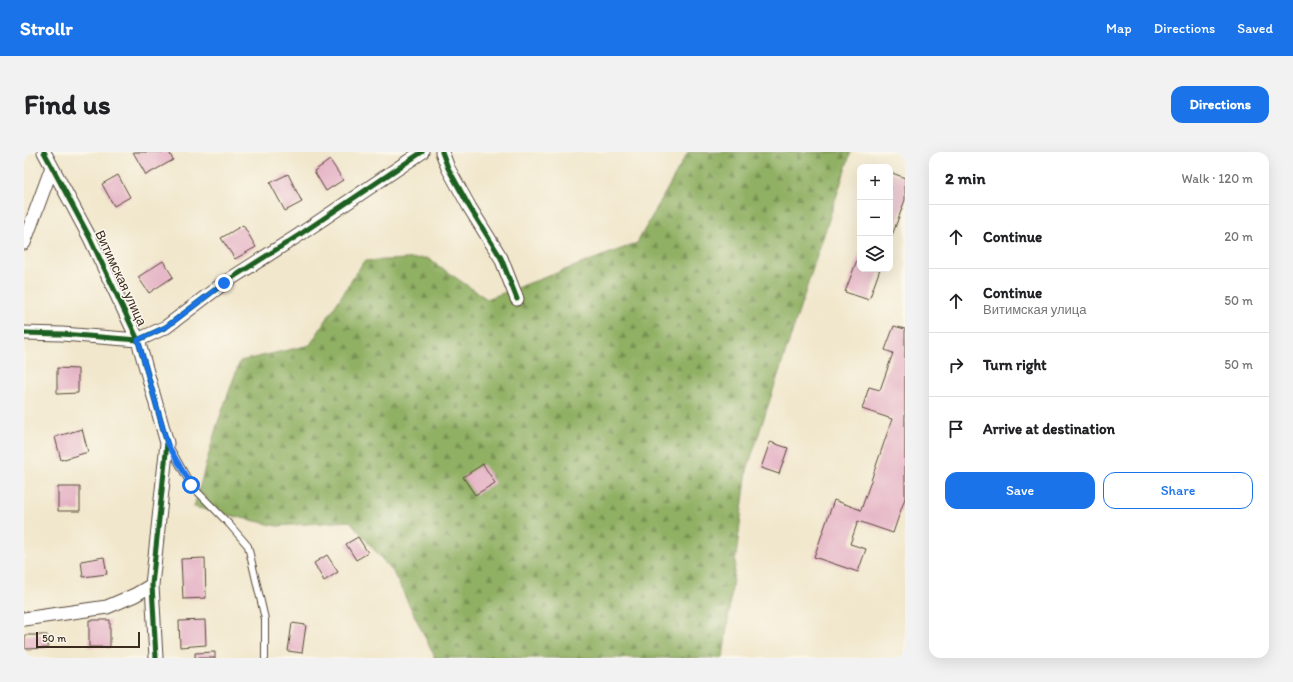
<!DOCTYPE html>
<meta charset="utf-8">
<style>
body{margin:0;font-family:Itim,sans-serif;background:#f2f2f2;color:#202124}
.controls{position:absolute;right:12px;top:12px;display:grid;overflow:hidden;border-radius:8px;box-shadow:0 4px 16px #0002}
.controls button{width:36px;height:36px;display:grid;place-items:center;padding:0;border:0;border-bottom:1px solid #e0e0e0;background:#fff;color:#202124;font:20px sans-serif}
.scale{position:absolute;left:12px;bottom:10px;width:104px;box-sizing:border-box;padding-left:4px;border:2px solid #3b2a1e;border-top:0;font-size:11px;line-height:14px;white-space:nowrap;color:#3b2a1e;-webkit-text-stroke:3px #fbf7ec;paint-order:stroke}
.stop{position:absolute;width:12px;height:12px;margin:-9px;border:3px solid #1a73e8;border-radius:50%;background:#fff}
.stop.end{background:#1a73e8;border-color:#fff;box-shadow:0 1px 4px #0008}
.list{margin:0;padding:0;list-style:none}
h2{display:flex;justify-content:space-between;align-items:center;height:52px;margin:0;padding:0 16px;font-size:17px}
h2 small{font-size:13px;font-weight:400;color:#757577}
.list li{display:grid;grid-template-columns:26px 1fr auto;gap:12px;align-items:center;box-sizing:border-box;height:64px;padding:0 16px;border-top:1px solid #e0e0e0}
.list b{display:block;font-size:15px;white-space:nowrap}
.list p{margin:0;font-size:13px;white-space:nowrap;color:#757577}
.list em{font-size:13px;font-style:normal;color:#757577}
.actions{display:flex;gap:8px;padding:12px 16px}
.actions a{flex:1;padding:9px 0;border:1px solid #1a73e8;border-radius:12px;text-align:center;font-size:14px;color:#1a73e8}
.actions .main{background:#1a73e8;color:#fff}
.icon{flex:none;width:22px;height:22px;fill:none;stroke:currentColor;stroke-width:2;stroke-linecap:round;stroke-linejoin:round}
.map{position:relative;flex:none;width:881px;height:506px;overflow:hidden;border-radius:12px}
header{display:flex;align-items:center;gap:24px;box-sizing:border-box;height:56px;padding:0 20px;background:#1a73e8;color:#fff}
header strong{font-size:19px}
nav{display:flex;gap:22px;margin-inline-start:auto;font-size:14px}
.intro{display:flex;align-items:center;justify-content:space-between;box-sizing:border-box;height:96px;padding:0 24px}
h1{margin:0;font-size:28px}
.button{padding:10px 18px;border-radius:12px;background:#1a73e8;color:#fff;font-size:14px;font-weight:700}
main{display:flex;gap:24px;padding:0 24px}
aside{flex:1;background:#fff;border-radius:12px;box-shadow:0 4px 16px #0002}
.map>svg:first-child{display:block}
.forest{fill:url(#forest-firs);stroke:#666d41}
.building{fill:#e5b2c5}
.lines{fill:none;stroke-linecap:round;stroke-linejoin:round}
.lane-casing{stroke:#564638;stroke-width:8}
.street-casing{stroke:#564638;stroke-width:15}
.lane{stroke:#fff;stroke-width:6}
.street{stroke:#fff;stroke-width:13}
.cycleway-casing{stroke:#fbf7ec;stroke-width:8}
.cycleway{stroke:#1b5e20;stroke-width:5}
.route{stroke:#1a73e8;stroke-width:5}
.labels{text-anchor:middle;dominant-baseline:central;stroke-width:3;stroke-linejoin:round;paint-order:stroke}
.street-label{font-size:13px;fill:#3b2a1e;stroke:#fbf7ec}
</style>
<header>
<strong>Strollr</strong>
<nav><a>Map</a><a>Directions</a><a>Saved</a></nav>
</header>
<div class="intro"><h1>Find us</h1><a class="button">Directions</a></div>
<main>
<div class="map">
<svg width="881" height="506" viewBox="0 0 881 506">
<defs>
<pattern id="forest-firs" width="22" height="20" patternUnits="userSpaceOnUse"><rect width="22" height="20" fill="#90b064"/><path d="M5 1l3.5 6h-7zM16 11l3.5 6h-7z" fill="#778f52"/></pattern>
</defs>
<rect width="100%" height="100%" fill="#fbf7ec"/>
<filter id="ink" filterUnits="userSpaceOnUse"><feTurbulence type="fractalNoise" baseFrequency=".025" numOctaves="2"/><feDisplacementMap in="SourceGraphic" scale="8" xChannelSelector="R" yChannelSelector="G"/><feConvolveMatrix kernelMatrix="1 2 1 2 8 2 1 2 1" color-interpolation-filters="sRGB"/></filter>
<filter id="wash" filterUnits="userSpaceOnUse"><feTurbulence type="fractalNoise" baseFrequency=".012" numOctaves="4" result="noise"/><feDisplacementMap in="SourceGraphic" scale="16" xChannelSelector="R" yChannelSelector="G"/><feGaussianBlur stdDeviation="0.9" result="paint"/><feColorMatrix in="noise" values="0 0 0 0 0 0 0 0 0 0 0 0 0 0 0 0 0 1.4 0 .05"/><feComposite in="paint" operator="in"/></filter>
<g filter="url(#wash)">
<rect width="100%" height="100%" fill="#f1e7cc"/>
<path class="forest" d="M664,0H827L723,318L699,506H410V503L369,420L326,369L253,374L170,355L193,273L216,209L286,193L340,109L403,106L463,147L613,91Z"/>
<g id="blocks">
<path class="building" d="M109,0H145L149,8L122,23Z
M306,8L319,28L302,39L290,19Z
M866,20L881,26V48L866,89Z
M264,22L278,50L261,59L246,31Z
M94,23L106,45L90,54L78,32Z
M219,73L232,95L211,107L197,86Z
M836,100V117H856L845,148L821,140Z
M139,109L149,125L125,141L114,125Z
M870,174L881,177V346L869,381L834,369L826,392L842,397L834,420L790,405L810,348L837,358L868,267L838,257L845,235L856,238L869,201L861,198Z
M33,216L54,217V241L33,242Z
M58,277L64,300L37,308L31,285Z
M746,290L764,296L755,322L737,316Z
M459,312L471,331L451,343L439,325Z
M34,335H56V359H34Z
M334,385L344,401L332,408L322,392Z
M303,403L314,420L300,429L290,411Z
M80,405L83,422L59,425L57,409Z
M181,406L182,446L159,447L157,407Z
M65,468H86V495H65Z
M181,468L182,493L156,495L155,469Z
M268,471L282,473L278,501L264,499Z
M1,483H23L24,496L1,497Z
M191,500V506H171V501Z"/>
</g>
</g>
<g filter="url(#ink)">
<use href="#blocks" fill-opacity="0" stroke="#564638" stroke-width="1"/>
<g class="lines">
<g class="lane-casing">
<path id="lane" d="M145,294L167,333L205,372L224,394L241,467V506"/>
</g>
<g class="street-casing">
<path id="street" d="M20,0L66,86L114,188L143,291L128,433L132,506
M418,0L424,16L446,56L477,106L493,147
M0,91L28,15
M0,181L38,182L114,188L142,175L200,131L275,83L398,0
M0,467L83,455L111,443L128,433"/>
</g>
<use href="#lane" class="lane"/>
<use href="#street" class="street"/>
<g class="cycleway-casing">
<path id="cycleway" d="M20,0L66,86L114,188L143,291L128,433L132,506
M418,0L424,16L446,56L477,106L493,147
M0,181L38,182L114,188L142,175L200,131L275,83L398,0"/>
</g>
<use href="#cycleway" class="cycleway"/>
</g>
</g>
<g class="lines" filter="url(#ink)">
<path class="route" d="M167,333L143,291L114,188L142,175L200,131"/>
</g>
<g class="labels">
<g class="street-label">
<text transform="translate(97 126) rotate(65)">Витимская улица</text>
</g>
</g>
</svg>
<div class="controls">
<button>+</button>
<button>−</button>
<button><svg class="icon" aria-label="layers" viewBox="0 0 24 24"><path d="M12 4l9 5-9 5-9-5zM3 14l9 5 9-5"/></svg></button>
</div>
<div class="scale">50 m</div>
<div class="stop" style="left:167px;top:333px"></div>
<div class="stop end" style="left:200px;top:131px"></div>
</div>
<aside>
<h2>2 min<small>Walk · 120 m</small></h2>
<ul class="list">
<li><svg class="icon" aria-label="ahead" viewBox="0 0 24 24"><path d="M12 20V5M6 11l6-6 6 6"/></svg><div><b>Continue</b></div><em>20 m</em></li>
<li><svg class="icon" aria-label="ahead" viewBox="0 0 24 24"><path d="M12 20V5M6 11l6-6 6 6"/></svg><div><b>Continue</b><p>Витимская улица</p></div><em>50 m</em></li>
<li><svg class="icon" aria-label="right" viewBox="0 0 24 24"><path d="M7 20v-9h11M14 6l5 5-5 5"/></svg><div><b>Turn right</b></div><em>50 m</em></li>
<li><svg class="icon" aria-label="arrive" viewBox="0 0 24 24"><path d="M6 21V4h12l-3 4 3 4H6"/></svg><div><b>Arrive at destination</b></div></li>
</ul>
<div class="actions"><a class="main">Save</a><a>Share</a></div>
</aside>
</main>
